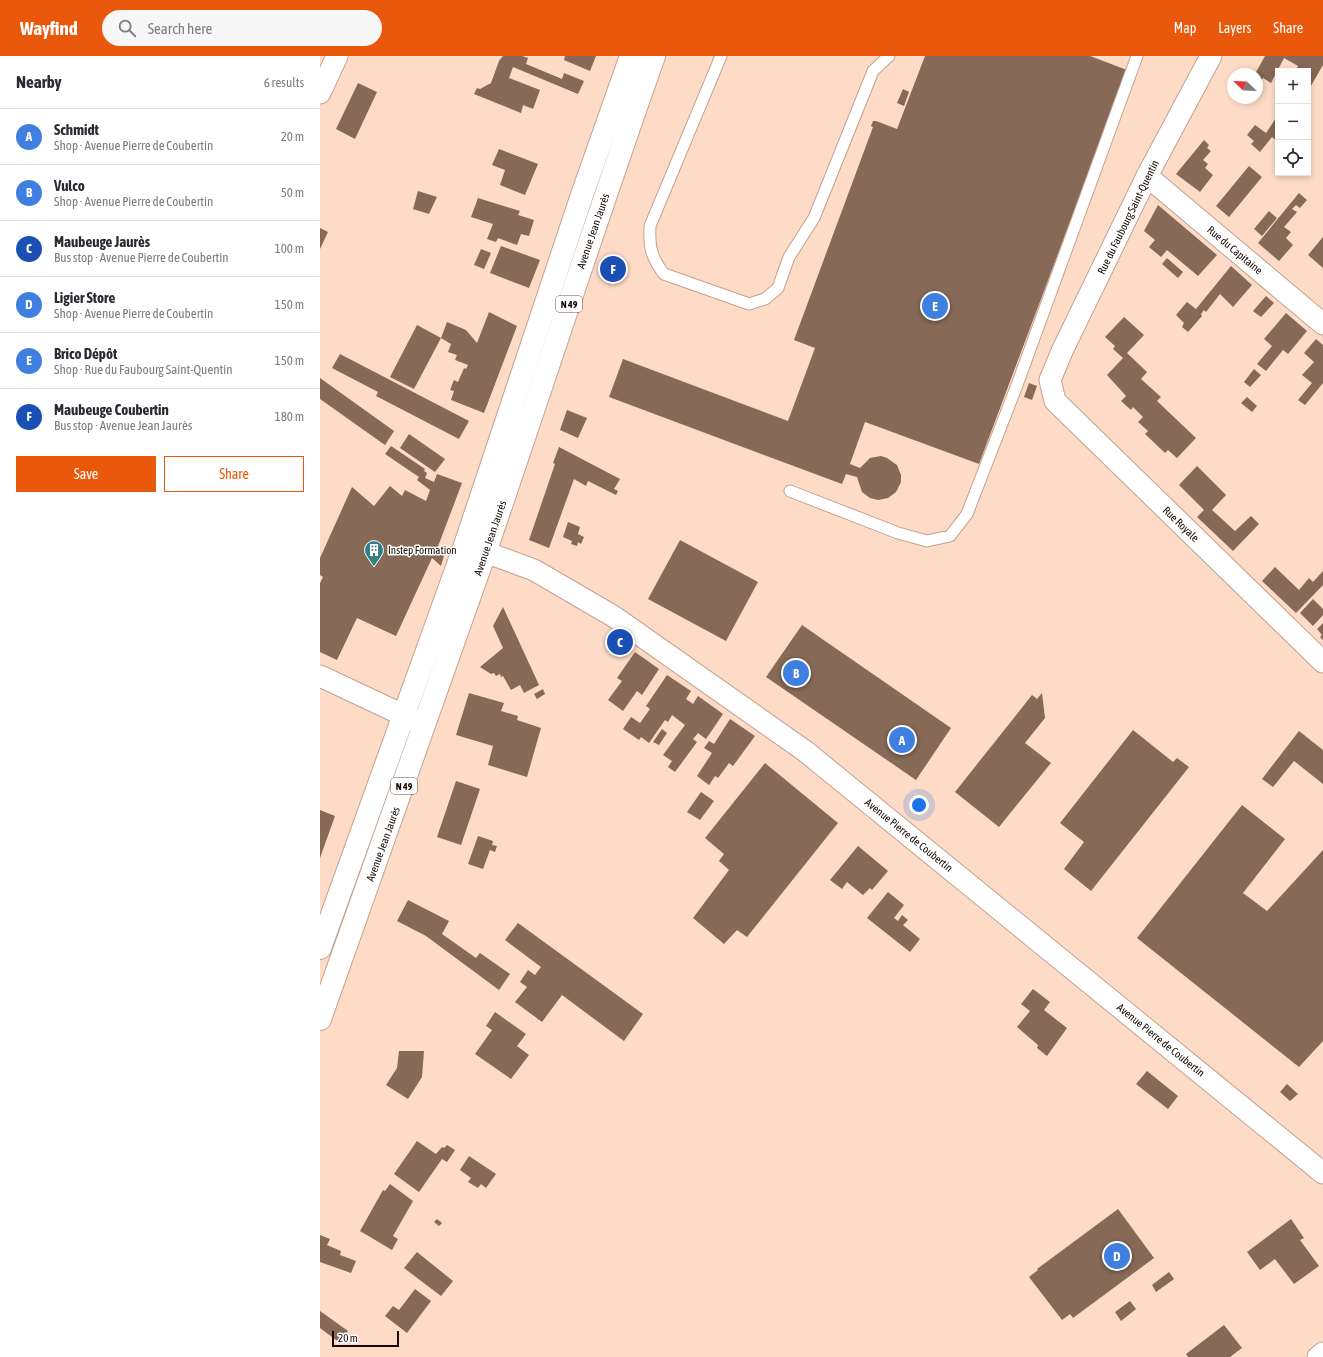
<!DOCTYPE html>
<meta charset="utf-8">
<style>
body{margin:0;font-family:"Asap Condensed",sans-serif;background:#f7f7f7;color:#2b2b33}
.controls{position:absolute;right:12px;top:12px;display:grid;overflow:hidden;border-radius:0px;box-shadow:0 2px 6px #0003}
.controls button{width:36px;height:36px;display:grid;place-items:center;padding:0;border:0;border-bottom:1px solid #e1e1e2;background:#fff;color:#2b2b33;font:20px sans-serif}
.compass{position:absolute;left:907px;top:12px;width:36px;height:36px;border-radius:50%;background:#fff;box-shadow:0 2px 6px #0003;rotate:293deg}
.scale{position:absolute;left:12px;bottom:10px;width:67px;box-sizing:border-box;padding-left:4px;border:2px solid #160b05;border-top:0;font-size:11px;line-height:14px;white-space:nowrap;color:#160b05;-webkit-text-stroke:3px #fff;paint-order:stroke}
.you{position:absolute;left:599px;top:749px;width:14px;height:14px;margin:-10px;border:3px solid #fff;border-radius:50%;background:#1a73e8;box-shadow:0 0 0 6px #1a73e833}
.badge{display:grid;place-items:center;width:26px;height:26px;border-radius:50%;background:#ea580c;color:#fff;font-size:13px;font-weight:700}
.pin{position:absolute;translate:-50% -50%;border:2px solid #fff;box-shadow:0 1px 4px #0006}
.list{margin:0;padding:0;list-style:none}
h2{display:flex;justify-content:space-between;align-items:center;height:52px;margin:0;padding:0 16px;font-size:17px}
h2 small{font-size:13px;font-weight:400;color:#7c7c81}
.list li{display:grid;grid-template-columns:26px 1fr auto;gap:12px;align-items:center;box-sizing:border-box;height:56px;padding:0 16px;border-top:1px solid #e1e1e2}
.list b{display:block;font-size:15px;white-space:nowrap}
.list p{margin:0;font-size:13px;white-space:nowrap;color:#7c7c81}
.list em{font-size:13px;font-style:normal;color:#7c7c81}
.actions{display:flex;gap:8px;padding:12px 16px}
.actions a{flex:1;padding:9px 0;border:1px solid #ea580c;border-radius:0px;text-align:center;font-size:14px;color:#ea580c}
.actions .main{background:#ea580c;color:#fff}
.icon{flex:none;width:22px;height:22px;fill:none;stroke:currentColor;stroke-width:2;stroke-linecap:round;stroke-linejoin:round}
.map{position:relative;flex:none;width:1003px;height:1301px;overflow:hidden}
header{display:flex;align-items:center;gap:24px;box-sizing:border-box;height:56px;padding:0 20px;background:#ea580c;color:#fff}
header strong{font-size:19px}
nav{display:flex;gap:22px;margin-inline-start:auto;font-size:14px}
.search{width:280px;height:36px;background:#f7f7f7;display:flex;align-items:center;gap:10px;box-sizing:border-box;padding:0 14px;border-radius:22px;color:#7c7c81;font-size:15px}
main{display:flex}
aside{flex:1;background:#fff}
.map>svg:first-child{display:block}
.building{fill:#866957}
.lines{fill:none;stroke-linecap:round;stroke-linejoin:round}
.lane-casing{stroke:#c2a28f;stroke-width:13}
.street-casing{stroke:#c2a28f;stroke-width:23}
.primary-casing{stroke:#c2a28f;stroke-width:24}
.lane{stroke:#fff;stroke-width:11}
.street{stroke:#fff;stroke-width:21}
.primary{stroke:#fff;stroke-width:22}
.labels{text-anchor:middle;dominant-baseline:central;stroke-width:3;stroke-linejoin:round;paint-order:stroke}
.shield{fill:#fff;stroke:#5c5450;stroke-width:1}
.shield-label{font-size:10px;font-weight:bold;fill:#160b05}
.street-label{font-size:11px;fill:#160b05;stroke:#fff}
.poi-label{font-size:11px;fill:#160b05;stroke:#fff;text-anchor:start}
</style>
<header>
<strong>Wayfind</strong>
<div class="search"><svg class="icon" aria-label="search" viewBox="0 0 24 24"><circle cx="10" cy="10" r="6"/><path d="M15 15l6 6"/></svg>Search here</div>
<nav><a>Map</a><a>Layers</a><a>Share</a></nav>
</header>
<main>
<aside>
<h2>Nearby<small>6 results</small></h2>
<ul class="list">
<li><span class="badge" style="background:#3f7fe0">A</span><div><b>Schmidt</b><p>Shop · Avenue Pierre de Coubertin</p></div><em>20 m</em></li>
<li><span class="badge" style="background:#3f7fe0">B</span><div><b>Vulco</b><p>Shop · Avenue Pierre de Coubertin</p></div><em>50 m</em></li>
<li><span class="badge" style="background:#1a4fb4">C</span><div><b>Maubeuge Jaurès</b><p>Bus stop · Avenue Pierre de Coubertin</p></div><em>100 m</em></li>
<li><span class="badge" style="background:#3f7fe0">D</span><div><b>Ligier Store</b><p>Shop · Avenue Pierre de Coubertin</p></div><em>150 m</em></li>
<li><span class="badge" style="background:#3f7fe0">E</span><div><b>Brico Dépôt</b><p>Shop · Rue du Faubourg Saint-Quentin</p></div><em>150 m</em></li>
<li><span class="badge" style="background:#1a4fb4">F</span><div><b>Maubeuge Coubertin</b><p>Bus stop · Avenue Jean Jaurès</p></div><em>180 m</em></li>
</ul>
<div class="actions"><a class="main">Save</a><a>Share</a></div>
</aside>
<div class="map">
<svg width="1003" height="1301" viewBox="0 0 1003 1301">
<rect width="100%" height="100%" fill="#fddbc7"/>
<path class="building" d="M183,0H202L208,2L206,8L242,23L244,17L264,25L258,38L193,11L189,22L220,34L213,53L203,49L201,57L154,38L157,32L160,33L171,27L179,5Z
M245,0H276L270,15L244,4Z
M605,0H770L807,14L659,408L545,366L530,408L540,412L550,402L561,400L567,402L577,409L581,419V426L576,436L568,442L558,444L550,442L542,436L537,421L526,418L522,428L289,341L303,303L468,365L495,292L474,284L553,71L551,70L553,65H556L577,73Z
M945,0H1003V9L988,35V15H975L978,10L964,2L951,27L943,22L939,28L937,27V18H935Z
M38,27L57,36L35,83L16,73Z
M583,33L589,36L584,50L577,47Z
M958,59V86L952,81L940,96L931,88L934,85L927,79L935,69L946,77Z
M884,84L889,89L887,92L891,95L883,104L888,108L885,112L893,119L880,136L856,118Z
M179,93L218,108L205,139L180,129L185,114L172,109Z
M929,110L942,121L909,161L896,150Z
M98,135L117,141L109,158L93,153Z
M979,137L987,144L980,152L976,149L972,153L977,156L964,171L971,176L966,182L973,189L959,205L938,187Z
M158,142L200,155L198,159L214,164L209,180L201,178L197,189L178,182L176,186L167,183L173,168L151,161Z
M838,149L897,199L878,220L847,194L841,201L829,191L835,184L824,175Z
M949,155L957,162L942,180L934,173Z
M0,172L8,176L0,193Z
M1003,181V212L988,199Z
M181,190L220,204L209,232L170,217Z
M161,193L171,197L164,213L154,209Z
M847,202L863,216L858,222L842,208Z
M911,210L932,229L913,251L900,238L886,256L884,254L881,258L882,260L868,276L862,271L864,267L856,259L867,246L876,253Z
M946,240L954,247L941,261L933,255Z
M169,256L197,270L164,357L131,344L134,335L130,334L134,324L138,326L144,312L146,313L148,309L135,304L137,299L128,296L131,288L121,282L94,333L70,321L97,269L121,282L127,266L146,274L157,287Z
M966,257L987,275L968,298L963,294L946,315L937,308L952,290L944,283Z
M804,261L824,279L807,297L827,316L821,323L841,341L837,345L876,382L857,402L848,394L845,397L825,378L828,375L818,366L823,361L813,351L811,354L801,345L806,340L787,319L803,302L793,293L795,290L785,281Z
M996,283L1003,289V327L985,349L978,344L992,327L982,319L994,306L984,297Z
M20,298L149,365L139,383L56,340L58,336L12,312Z
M934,313L941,319L930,331L924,326Z
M0,322L74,375L65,389L0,343Z
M709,327L717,330L712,344L704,341Z
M927,341L937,350L932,356L921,347Z
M247,354L267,362L258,382L240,374Z
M89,378L125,403L115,416L80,392Z
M71,390L105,413L104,415L107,417L105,422L114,426L117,418L142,427L117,493L125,496L121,510L112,502L76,580L37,562L17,604L0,596V527L3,521L0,519V502L32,431L54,450L70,430L82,440L85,434L106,445L110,434L97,424L99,421L65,398Z
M239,391L300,423L294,433L298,435L296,439L268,425L266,430L254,423L229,492L209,484L235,408L233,407Z
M877,410L906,439L892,454L915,475L931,460L939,468L913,495L877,461L884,454L859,429Z
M248,466L260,471L258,478L264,481L261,488L258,486L257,490L251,488L252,485L243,481Z
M360,484L438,526L406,585L328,543Z
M955,511L979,534L989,522L993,526L1003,515V529L976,557L942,525Z
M993,543L1003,553V559L993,570L980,557Z
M183,551L219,629L204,637L200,629L191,634L183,620L181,621L180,618L176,620L174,617L171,618L160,611L183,592L173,570Z
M1003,567V584L1000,581L1002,579L997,573Z
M482,569L631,672L596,724L446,621Z
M315,596L339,613L322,639L317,635L303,655L288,644L302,625L297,622Z
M347,619L371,635L366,643L373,648L378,640L403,658L386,683L378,677L373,683L377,686L355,716L348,711L352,705L343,699L365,669L352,659L348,666L345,664L329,687L321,681L319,684L303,673L311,661L320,667L330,653L326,650Z
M223,633L225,638L217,643L214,638Z
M149,637L184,647L181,655L198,660L197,664L221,672L207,721L168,709L173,690L136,679Z
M722,637L725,662L705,687L731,707L679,771L635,736L712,639L717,643Z
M410,663L435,680L413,710L409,707L398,722L395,720L389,729L377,720L392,697L384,692L389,685L394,688Z
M342,673L347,677L339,689L333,686Z
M813,674L853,706L857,702L869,711L771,835L744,813L764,786L740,767Z
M979,675L1003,694V728L974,705L953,731L942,723Z
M445,707L518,767L427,881L417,874L404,888L373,862L409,814L399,805L404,798L385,782Z
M136,725L160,733L141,789L117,781Z
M381,736L394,745L380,764L367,756Z
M922,749L965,783L923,837L947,855L1003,794V985L979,1011L817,882Z
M0,754L15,760L0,802Z
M158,780L173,785L172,789L177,790L175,796L170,794L163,813L148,808Z
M538,790L568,815L552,834L550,832L543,839L527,826L522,833L510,824Z
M568,836L584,849L574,862L578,865L582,859L588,864L583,869L600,883L590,896L547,862Z
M88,844L129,865L122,878L156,902L160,897L190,918L179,934L106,880L77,865Z
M198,867L323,958L304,985L242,939L222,966L195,946L207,931L200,926L208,914L215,919L221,911L185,884Z
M713,933L730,946L724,954L747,972L727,1000L717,992L718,989L697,971L710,955L701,948Z
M175,956L206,978L197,990L209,999L191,1023L155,998L172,974L166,970Z
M79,995H104L102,1021L88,1043L66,1029L77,1012Z
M827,1015L858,1040L848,1053L816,1028Z
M967,1028L978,1038L970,1045L960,1036Z
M97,1085L116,1098L122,1091L124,1092L127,1089L135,1094L127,1106L122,1103L99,1136L74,1118Z
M149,1100L176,1118L166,1132L161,1128L158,1132L148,1126L151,1122L140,1114Z
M70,1128L93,1145L73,1180L78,1183L72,1194L40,1175L63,1134L65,1135Z
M798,1153L834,1202L753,1262L750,1258L742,1264L709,1221L718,1214L717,1213Z
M117,1163L122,1167L119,1170L114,1166Z
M971,1163L984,1182L980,1184L999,1210L974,1228L955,1203L940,1214L927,1196Z
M0,1179L10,1183L7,1189L21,1195L20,1199L36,1205L31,1217L0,1206Z
M97,1196L133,1225L121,1240L84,1212Z
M849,1216L854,1223L836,1236L832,1229Z
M95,1233L111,1245L87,1277L65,1260L73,1250L79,1254Z
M810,1245L816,1253L801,1265L795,1256Z
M0,1255L28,1275L20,1287L0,1272Z
M904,1269L922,1292L910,1301H868L866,1298Z"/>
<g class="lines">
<g class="lane-casing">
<path id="lane" d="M401,0L330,170C329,191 331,201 344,218L429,248L445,243L458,232L469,201L494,162L553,15L569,0
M470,435L578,477L607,485L630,480L647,458L697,329L817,0"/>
</g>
<g class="street-casing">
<path id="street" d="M891,0L827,120L743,293L730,324L735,345L1003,606
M0,37L17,0
M827,120L1003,268
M149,490L214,514L293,560L485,695L1003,1117
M0,620L100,667
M998,1301L1003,1297"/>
</g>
<g class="primary-casing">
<path id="primary" d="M0,892L145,489L263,136L311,0
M0,963C56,807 112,651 166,494C222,330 276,164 334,0"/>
</g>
<use href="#lane" class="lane"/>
<use href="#street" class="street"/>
<use href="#primary" class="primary"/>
</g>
<defs>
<g id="building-pin" transform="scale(1)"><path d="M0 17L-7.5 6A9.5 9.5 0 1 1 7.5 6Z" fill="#377f86" stroke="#fff"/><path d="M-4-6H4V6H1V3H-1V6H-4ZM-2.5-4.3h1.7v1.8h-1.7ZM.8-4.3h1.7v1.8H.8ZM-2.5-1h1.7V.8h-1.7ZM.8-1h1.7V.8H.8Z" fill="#fff"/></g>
</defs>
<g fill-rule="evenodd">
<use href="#building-pin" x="54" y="494"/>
</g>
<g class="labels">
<g class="shield">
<rect x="236" y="240" width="26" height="16" rx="3"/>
<rect x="71" y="722" width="26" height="16" rx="3"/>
</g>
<g class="shield-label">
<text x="249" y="248">N 49</text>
<text x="84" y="730">N 49</text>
</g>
<g class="street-label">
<text transform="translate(808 161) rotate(-64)">Rue du Faubourg Saint-Quentin</text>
<text transform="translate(273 175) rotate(-71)">Avenue Jean Jaurès</text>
<text transform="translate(915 194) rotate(40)">Rue du Capitaine</text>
<text transform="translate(861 468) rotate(44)">Rue Royale</text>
<text transform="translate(170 482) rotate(-71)">Avenue Jean Jaurès</text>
<text transform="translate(589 779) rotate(39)">Avenue Pierre de Coubertin</text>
<text transform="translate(63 788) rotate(-70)">Avenue Jean Jaurès</text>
<text transform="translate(841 984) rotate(39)">Avenue Pierre de Coubertin</text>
</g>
<g class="poi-label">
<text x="68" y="494">Instep Formation</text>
</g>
</g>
</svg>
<div class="controls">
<button>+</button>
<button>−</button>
<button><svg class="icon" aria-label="locate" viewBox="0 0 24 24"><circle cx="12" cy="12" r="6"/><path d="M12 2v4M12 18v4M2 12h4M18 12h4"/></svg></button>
</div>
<svg class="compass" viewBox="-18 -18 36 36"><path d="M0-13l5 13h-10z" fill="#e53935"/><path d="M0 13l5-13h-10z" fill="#7c7c81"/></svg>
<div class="scale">20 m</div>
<div class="you"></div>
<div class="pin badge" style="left:582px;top:684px;background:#3f7fe0">A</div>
<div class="pin badge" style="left:476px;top:617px;background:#3f7fe0">B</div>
<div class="pin badge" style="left:300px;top:586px;background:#1a4fb4">C</div>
<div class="pin badge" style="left:797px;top:1200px;background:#3f7fe0">D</div>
<div class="pin badge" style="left:615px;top:250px;background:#3f7fe0">E</div>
<div class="pin badge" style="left:293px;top:213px;background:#1a4fb4">F</div>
</div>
</main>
